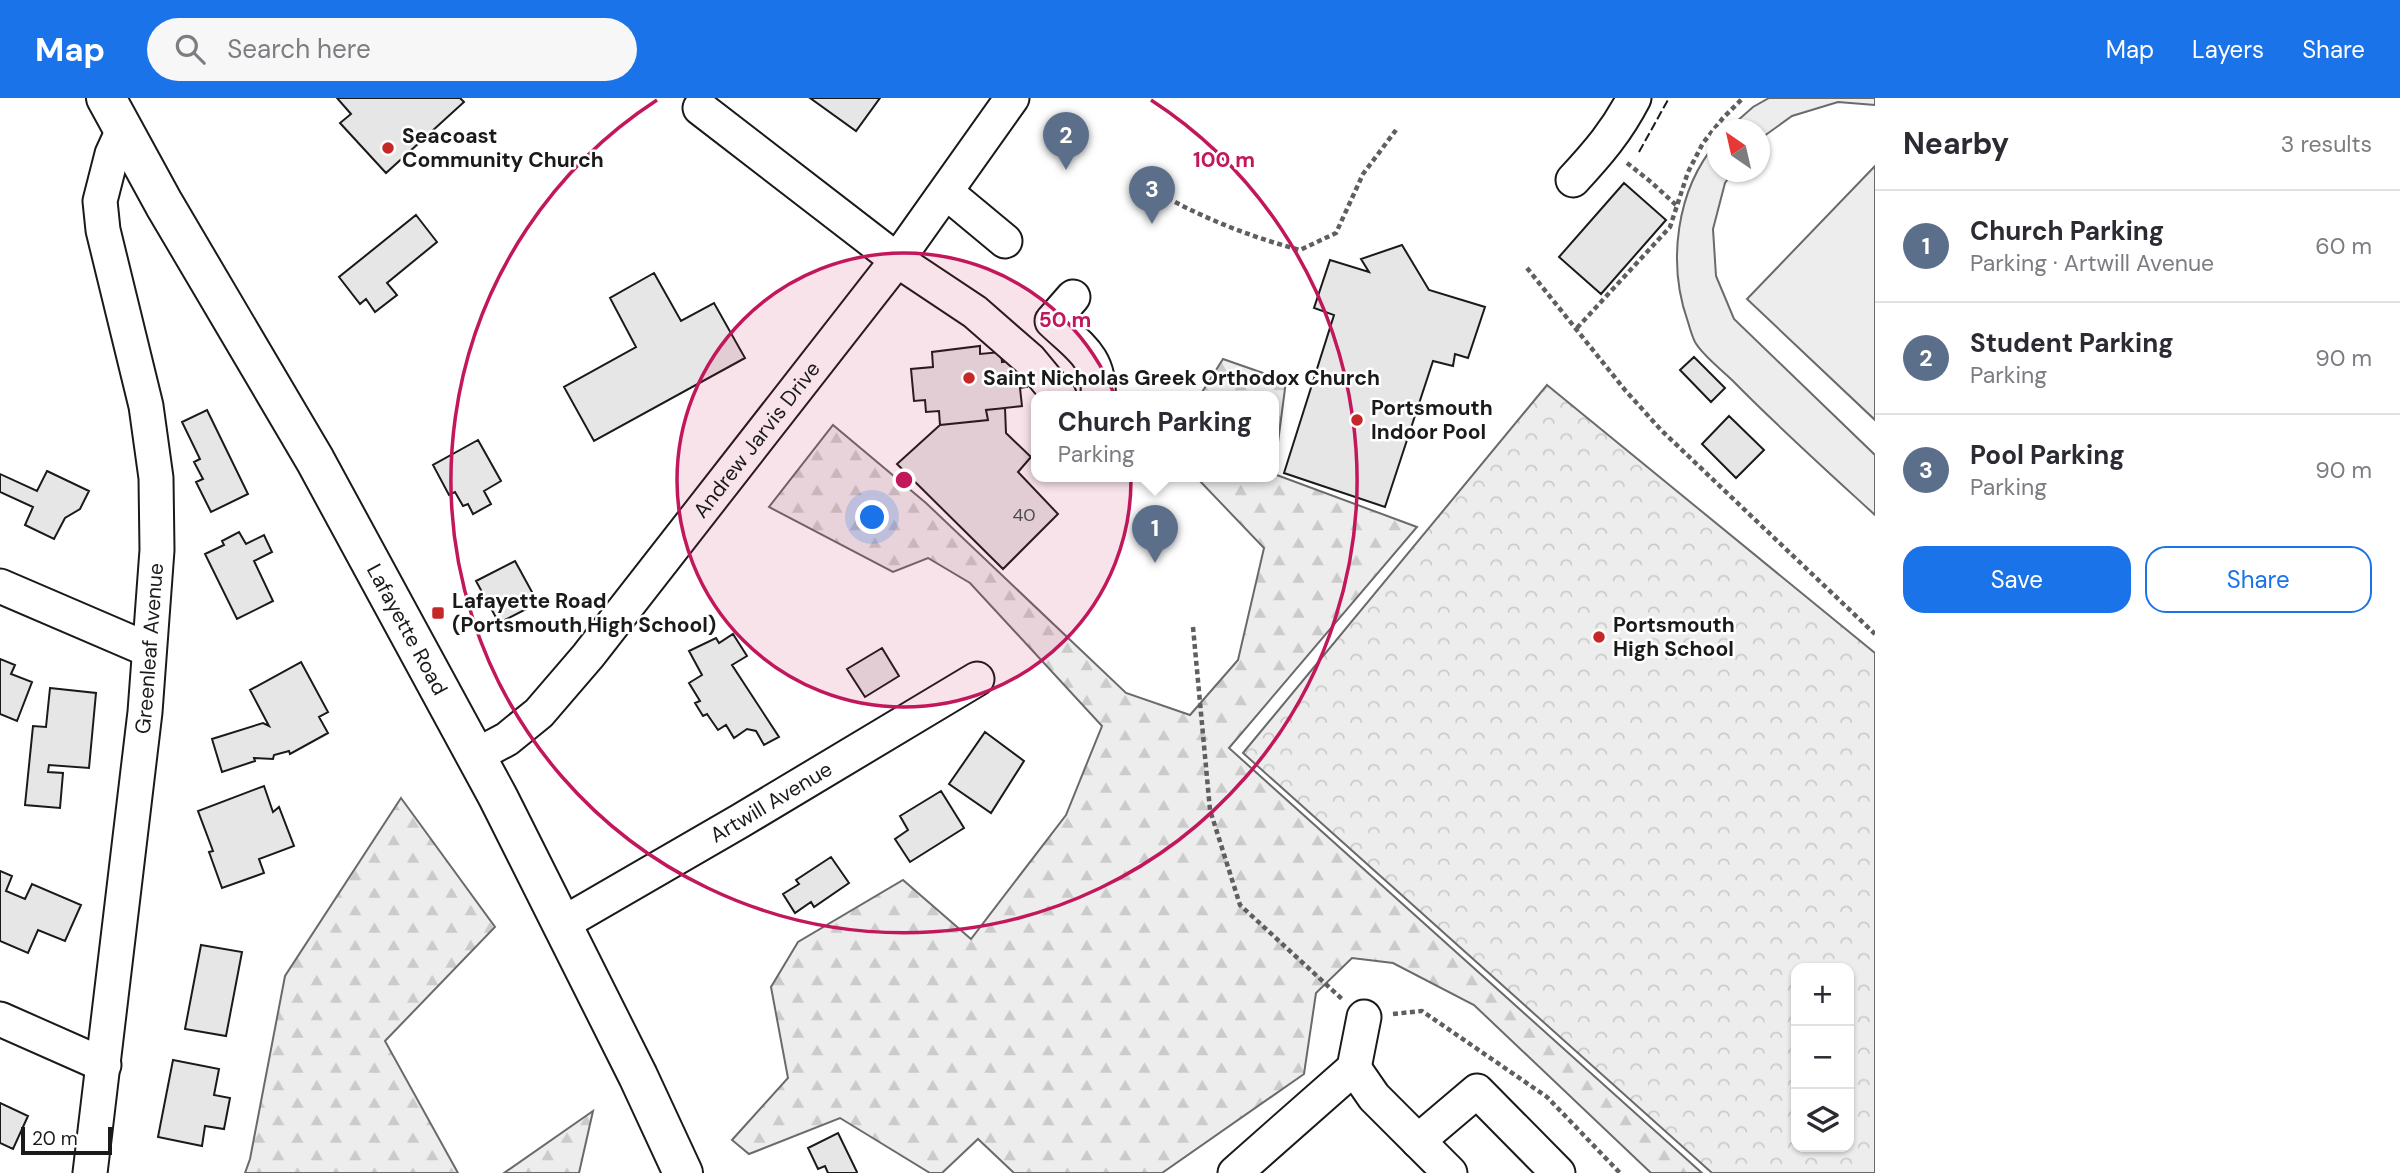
<!DOCTYPE html>
<meta charset="utf-8">
<style>
body{margin:0;font-family:"DM Sans",sans-serif;background:#f7f7f7;color:#2b2b33}
.controls{position:absolute;right:21px;bottom:21px;display:grid;overflow:hidden;border-radius:14px;box-shadow:0 2px 5px #0004}
.controls button{width:63px;height:63px;display:grid;place-items:center;padding:0;border:0;border-bottom:2px solid #e1e1e2;background:#fff;color:#2b2b33;font:35px sans-serif}
.compass{position:absolute;left:1707px;top:21px;width:63px;height:63px;border-radius:50%;background:#fff;box-shadow:0 2px 5px #0004;rotate:326deg}
.scale{position:absolute;left:21px;bottom:18px;width:91px;box-sizing:border-box;padding-left:7px;border:4px solid #1a1a1a;border-top:0;font-size:19px;line-height:24px;white-space:nowrap;color:#1a1a1a;-webkit-text-stroke:5px #fff;paint-order:stroke}
.you{position:absolute;left:873px;top:420px;width:24px;height:24px;margin:-18px;border:5px solid #fff;border-radius:50%;background:#1a73e8;box-shadow:0 0 0 10px #1a73e833}
.badge{display:grid;place-items:center;width:46px;height:46px;border-radius:50%;background:#1a73e8;color:#fff;font-size:23px;font-weight:700}
.pin{position:absolute;translate:-50% -58px;filter:drop-shadow(0 2px 4px #0008)}
.pin::after{content:'';position:absolute;top:37px;width:24px;height:21px;background:inherit;clip-path:polygon(0 0,100% 0,50% 100%)}
.popup{position:absolute;left:1031px;top:293px;width:248px;height:91px;box-sizing:border-box;display:grid;place-content:center;border-radius:14px;background:#fff;filter:drop-shadow(0 2px 5px #0005);font-size:23px;white-space:nowrap;color:#7c7c81}
.popup b{font-size:26px;color:#2b2b33}
.popup::after{content:'';position:absolute;left:50%;top:100%;margin-left:-14px;border:14px solid transparent;border-top-color:#fff}
.list{margin:0;padding:0;list-style:none}
h2{display:flex;justify-content:space-between;align-items:center;height:91px;margin:0;padding:0 28px;font-size:30px}
h2 small{font-size:23px;font-weight:400;color:#7c7c81}
.list li{display:grid;grid-template-columns:46px 1fr auto;gap:21px;align-items:center;box-sizing:border-box;height:112px;padding:0 28px;border-top:2px solid #e1e1e2}
.list b{display:block;font-size:26px;white-space:nowrap}
.list p{margin:0;font-size:23px;white-space:nowrap;color:#7c7c81}
.list em{font-size:23px;font-style:normal;color:#7c7c81}
.actions{display:flex;gap:14px;padding:21px 28px}
.actions a{flex:1;padding:16px 0;border:2px solid #1a73e8;border-radius:21px;text-align:center;font-size:24px;color:#1a73e8}
.actions .main{background:#1a73e8;color:#fff}
.icon{flex:none;width:38px;height:38px;fill:none;stroke:currentColor;stroke-width:2;stroke-linecap:round;stroke-linejoin:round}
.map{position:relative;flex:none;width:1875px;height:1075px;overflow:hidden}
header{display:flex;align-items:center;gap:42px;box-sizing:border-box;height:98px;padding:0 35px;background:#1a73e8;color:#fff}
header strong{font-size:33px}
nav{display:flex;gap:38px;margin-inline-start:auto;font-size:24px}
.search{width:490px;height:63px;background:#f7f7f7;display:flex;align-items:center;gap:18px;box-sizing:border-box;padding:0 24px;border-radius:38px;color:#7c7c81;font-size:26px}
main{display:flex}
aside{flex:1;background:#fff}
.map>svg:first-child{display:block}
.grass{fill:#ededed;stroke:#6a6a6a;stroke-width:2}
.forest{fill:url(#forest-firs);stroke:#6a6a6a;stroke-width:2}
.park{fill:url(#park-crowns);stroke:#6a6a6a;stroke-width:2;fill-rule:evenodd}
.building{fill:#e6e6e6;stroke:#1a1a1a;stroke-width:2}
.lines{fill:none;stroke-linecap:round;stroke-linejoin:round}
.minor-casing{stroke:#1a1a1a;stroke-width:37}
.major-casing{stroke:#1a1a1a;stroke-width:42}
.path{stroke:#5f5f5f;stroke-width:4.5;stroke-dasharray:5 3.5;stroke-linecap:butt}
.minor{stroke:#fff;stroke-width:33}
.major{stroke:#fff;stroke-width:38}
.fence{stroke:#1a1a1a;stroke-width:2;stroke-dasharray:9 3.5;stroke-linecap:butt}
.ring{fill:none;stroke:#c2185b;stroke-width:3.5}
.poi-dot{fill:#c62828;stroke:#fff;stroke-width:2.5}
.labels{text-anchor:middle;dominant-baseline:central;stroke-width:5;stroke-linejoin:round;paint-order:stroke}
.number-label{font-size:18px;fill:#4d4d4d}
.poi-label{font-size:21px;font-weight:bold;fill:#1a1a1a;stroke:#fff;text-anchor:start}
.street-label{font-size:21px;fill:#1a1a1a;stroke:#fff}
.centre{fill:#c2185b;stroke:#fff;stroke-width:3.5}
.ring-label{font-size:21px;text-anchor:middle;font-weight:bold;fill:#c2185b;stroke:#fff;stroke-width:5;stroke-linejoin:round;paint-order:stroke}
</style>
<header>
<strong>Map</strong>
<div class="search"><svg class="icon" aria-label="search" viewBox="0 0 24 24"><circle cx="10" cy="10" r="6"/><path d="M15 15l6 6"/></svg>Search here</div>
<nav><a>Map</a><a>Layers</a><a>Share</a></nav>
</header>
<main>
<div class="map">
<svg width="1875" height="1075" viewBox="0 0 1875 1075">
<defs>
<pattern id="forest-firs" width="22" height="20" patternUnits="userSpaceOnUse" patternTransform="scale(1.75)"><rect width="22" height="20" fill="#ededed"/><path d="M5 1l3.5 6h-7zM16 11l3.5 6h-7z" fill="#cbcbcb"/></pattern>
<pattern id="park-crowns" width="20" height="18" patternUnits="userSpaceOnUse" patternTransform="scale(1.75)"><rect width="20" height="18" fill="#ededed"/><path d="M2 6a3 3 0 1 1 6 0M12 15a3 3 0 1 1 6 0" fill="none" stroke="#cbcbcb"/></pattern>
</defs>
<rect width="100%" height="100%" fill="#fff"/>
<path class="grass" d="M1769,0H1875V7L1838,4L1792,18L1760,41L1759,32L1728,31L1753,9Z
M1717,44V74H1733L1725,85L1713,131L1716,178L1734,221L1875,357V417C1827,373 1778,329 1732,282C1721,271 1703,258 1695,244C1692,238 1690,231 1688,224C1667,165 1676,92 1717,44Z
M1875,68V322L1747,201Z"/>
<path class="forest" d="M1223,261L1286,283L1274,375V299H1199Z
M833,327L926,405L1126,595L1190,617L1238,562L1264,450L1196,379H1274V376L1417,429L1229,650L1702,1075H1651L1474,907L1393,865L1352,860L1316,895L1304,976L1162,1075H1014L978,1041L942,1075H930L840,1020L749,1056L732,1042L788,980L771,889L798,844L903,782L971,841L1066,717L1102,628L970,485L928,460L893,474L769,409Z
M401,700L495,829L385,943L458,1075H245L250,1061L285,878Z
M593,1013L579,1075H504Z"/>
<path class="park" d="M1547,287L1875,555V1075H1712L1243,655ZM1796,870H1849V1049H1796Z"/>
<path class="building" d="M337,0H460L464,4L386,75L340,25L351,16Z
M810,0H880L856,33Z
M1624,85L1666,122L1601,196L1559,159Z
M416,117L437,144L387,185L397,197L375,214L366,201L360,206L339,179Z
M1402,147L1429,192L1485,209L1468,260L1455,256L1453,268L1433,263L1385,409L1284,375L1334,217L1314,210L1330,162L1369,174L1361,161Z
M654,175L681,223L714,205L745,260L594,343L564,289L636,249L610,200Z
M980,248V256L1001,254L1002,264L1016,262L1025,267L1027,289L1020,290L1022,308L986,312L988,322L940,327L939,313L926,314L925,302L914,303L911,271L933,269L932,254Z
M1694,259L1725,290L1711,304L1680,272Z
M1005,310L1006,335L1031,359L1018,374L1058,416L1003,471L897,366L940,327L988,322L986,312Z
M207,312L248,396L211,414L196,384L203,381L194,364L200,361L182,324Z
M1729,318L1764,352L1736,380L1702,346Z
M478,342L501,383L484,393L491,406L473,416L468,406L463,408L455,394L449,397L433,367Z
M47,373L89,393L80,411L65,420L54,441L25,427L33,409L0,394V376L37,393Z
M239,434L246,446L264,437L272,454L254,463L273,503L237,521L205,456L224,447L222,443Z
M515,463L538,505L499,525L476,483Z
M733,536L747,558L732,567L779,639L764,647L756,633L747,631L734,640L726,627L718,632L707,616L703,618L695,605L700,603L689,585L702,577L689,553L716,540L719,545Z
M882,550L899,578L865,599L847,571Z
M0,561L15,567L11,576L32,584L17,623L0,616Z
M301,564L328,614L319,619L328,635L290,656L289,653L274,657L273,661L254,660L255,663L222,674L212,641L263,625L269,628L250,592Z
M50,590L96,595L89,670L49,667L48,674L63,675L60,710L25,707L33,628L46,629Z
M985,634L1024,663L991,715L949,686Z
M264,688L273,714L279,709L294,748L259,761L264,775L222,790L209,754L213,753L198,713Z
M941,693L964,730L910,764L895,741L908,732L900,718Z
M831,759L849,785L814,809L811,804L795,815L783,796L799,786L796,782Z
M0,773L12,778L6,793L25,801L32,786L81,807L65,843L38,832L28,855L0,843Z
M201,847L242,854L226,938L185,931Z
M173,962L219,971L214,997L230,1000L224,1031L205,1028L202,1048L158,1039Z
M0,1005L28,1018L13,1051L0,1045Z
M838,1035L857,1074L856,1075H828L825,1068L818,1071L808,1050Z"/>
<g class="lines">
<g class="minor-casing">
<g id="minor">
<path d="M700,10L897,162L975,214L1030,262L1059,297"/>
<path d="M1573,82C1598,55 1617,33 1634,0"/>
<path d="M946,94L1005,143"/>
<path d="M1073,199L1052,223C1078,248 1101,259 1098,299"/>
<path d="M0,488L149,552"/>
<path id="s1" d="M475,658L507,641L539,615L588,558L897,162L1012,0"/>
<path id="s2" d="M562,826L740,723L977,581"/>
<path d="M0,921L104,967"/>
<path d="M1354,970L1374,999L1450,1075"/>
<path d="M1418,1043L1477,993L1558,1075"/>
<path id="s3" d="M90,1075L145,614L157,452L156,380L146,308L103,132L100,103L112,56L123,32"/>
<path d="M1235,1075L1354,970L1364,919"/>
</g>
</g>
<g class="major-casing">
<g id="major">
<path id="s4" d="M106,0L164,106L315,362L498,699L638,978L683,1075"/>
</g>
</g>
<path class="path" d="M1627,65L1651,84L1676,107
M1160,96C1205,121 1251,139 1300,152L1336,135L1363,76L1396,32
M1527,170L1625,292L1661,332L1875,536
M1577,230L1670,129L1688,74L1703,45L1723,20L1743,0
M1193,529L1210,712L1240,807L1342,901
M1393,916L1422,913L1547,999L1620,1075"/>
<use href="#minor" class="minor"/>
<use href="#major" class="major"/>
<path class="fence" d="M1639,54L1669,0"/>
</g>
<circle cx="904" cy="382" r="227" fill="#c2185b" fill-opacity=".12"/>
<g class="ring">
<circle cx="904" cy="382" r="227"/>
<path d="M1151 2A453 453 0 1 1 657 2"/>
</g>
<g class="poi-dot">
<circle cx="388" cy="50" r="7"/>
<circle cx="969" cy="280" r="7"/>
<circle cx="1357" cy="322" r="7"/>
<rect x="431" y="508" width="14" height="14" rx="3.5"/>
<circle cx="1599" cy="539" r="7"/>
</g>
<g class="labels">
<g class="number-label">
<text x="1024" y="417">40</text>
</g>
<g class="poi-label">
<text x="402" y="38">Seacoast<tspan x="402" dy="24">Community Church</tspan></text>
<text x="983" y="280">Saint Nicholas Greek Orthodox Church</text>
<text x="1371" y="310">Portsmouth<tspan x="1371" dy="24">Indoor Pool</tspan></text>
<text x="452" y="503">Lafayette Road<tspan x="452" dy="24">(Portsmouth High School)</tspan></text>
<text x="1613" y="527">Portsmouth<tspan x="1613" dy="24">High School</tspan></text>
</g>
<g class="street-label">
<text stroke="none"><textPath href="#s1" startOffset="427">Andrew Jarvis Drive</textPath></text>
<text stroke="none"><textPath href="#s4" startOffset="611">Lafayette Road</textPath></text>
<text stroke="none"><textPath href="#s3" startOffset="528">Greenleaf Avenue</textPath></text>
<text stroke="none"><textPath href="#s2" startOffset="242">Artwill Avenue</textPath></text>
</g>
</g>
<circle cx="904" cy="382" r="10" class="centre"/>
<g class="ring-label">
<text x="1224" y="69">100 m</text>
<text x="1065" y="229">50 m</text>
</g>
</svg>
<div class="controls">
<button>+</button>
<button>−</button>
<button><svg class="icon" aria-label="layers" viewBox="0 0 24 24"><path d="M12 4l9 5-9 5-9-5zM3 14l9 5 9-5"/></svg></button>
</div>
<svg class="compass" viewBox="-18 -18 36 36"><path d="M0-13l5 13h-10z" fill="#e53935"/><path d="M0 13l5-13h-10z" fill="#7c7c81"/></svg>
<div class="scale">20 m</div>
<div class="you"></div>
<div class="pin badge" style="left:1155px;top:465px;background:#5c6f8a">1</div>
<div class="popup"><b>Church Parking</b>Parking</div>
<div class="pin badge" style="left:1066px;top:72px;background:#5c6f8a">2</div>
<div class="pin badge" style="left:1152px;top:126px;background:#5c6f8a">3</div>
</div>
<aside>
<h2>Nearby<small>3 results</small></h2>
<ul class="list">
<li><span class="badge" style="background:#5c6f8a">1</span><div><b>Church Parking</b><p>Parking · Artwill Avenue</p></div><em>60 m</em></li>
<li><span class="badge" style="background:#5c6f8a">2</span><div><b>Student Parking</b><p>Parking</p></div><em>90 m</em></li>
<li><span class="badge" style="background:#5c6f8a">3</span><div><b>Pool Parking</b><p>Parking</p></div><em>90 m</em></li>
</ul>
<div class="actions"><a class="main">Save</a><a>Share</a></div>
</aside>
</main>
